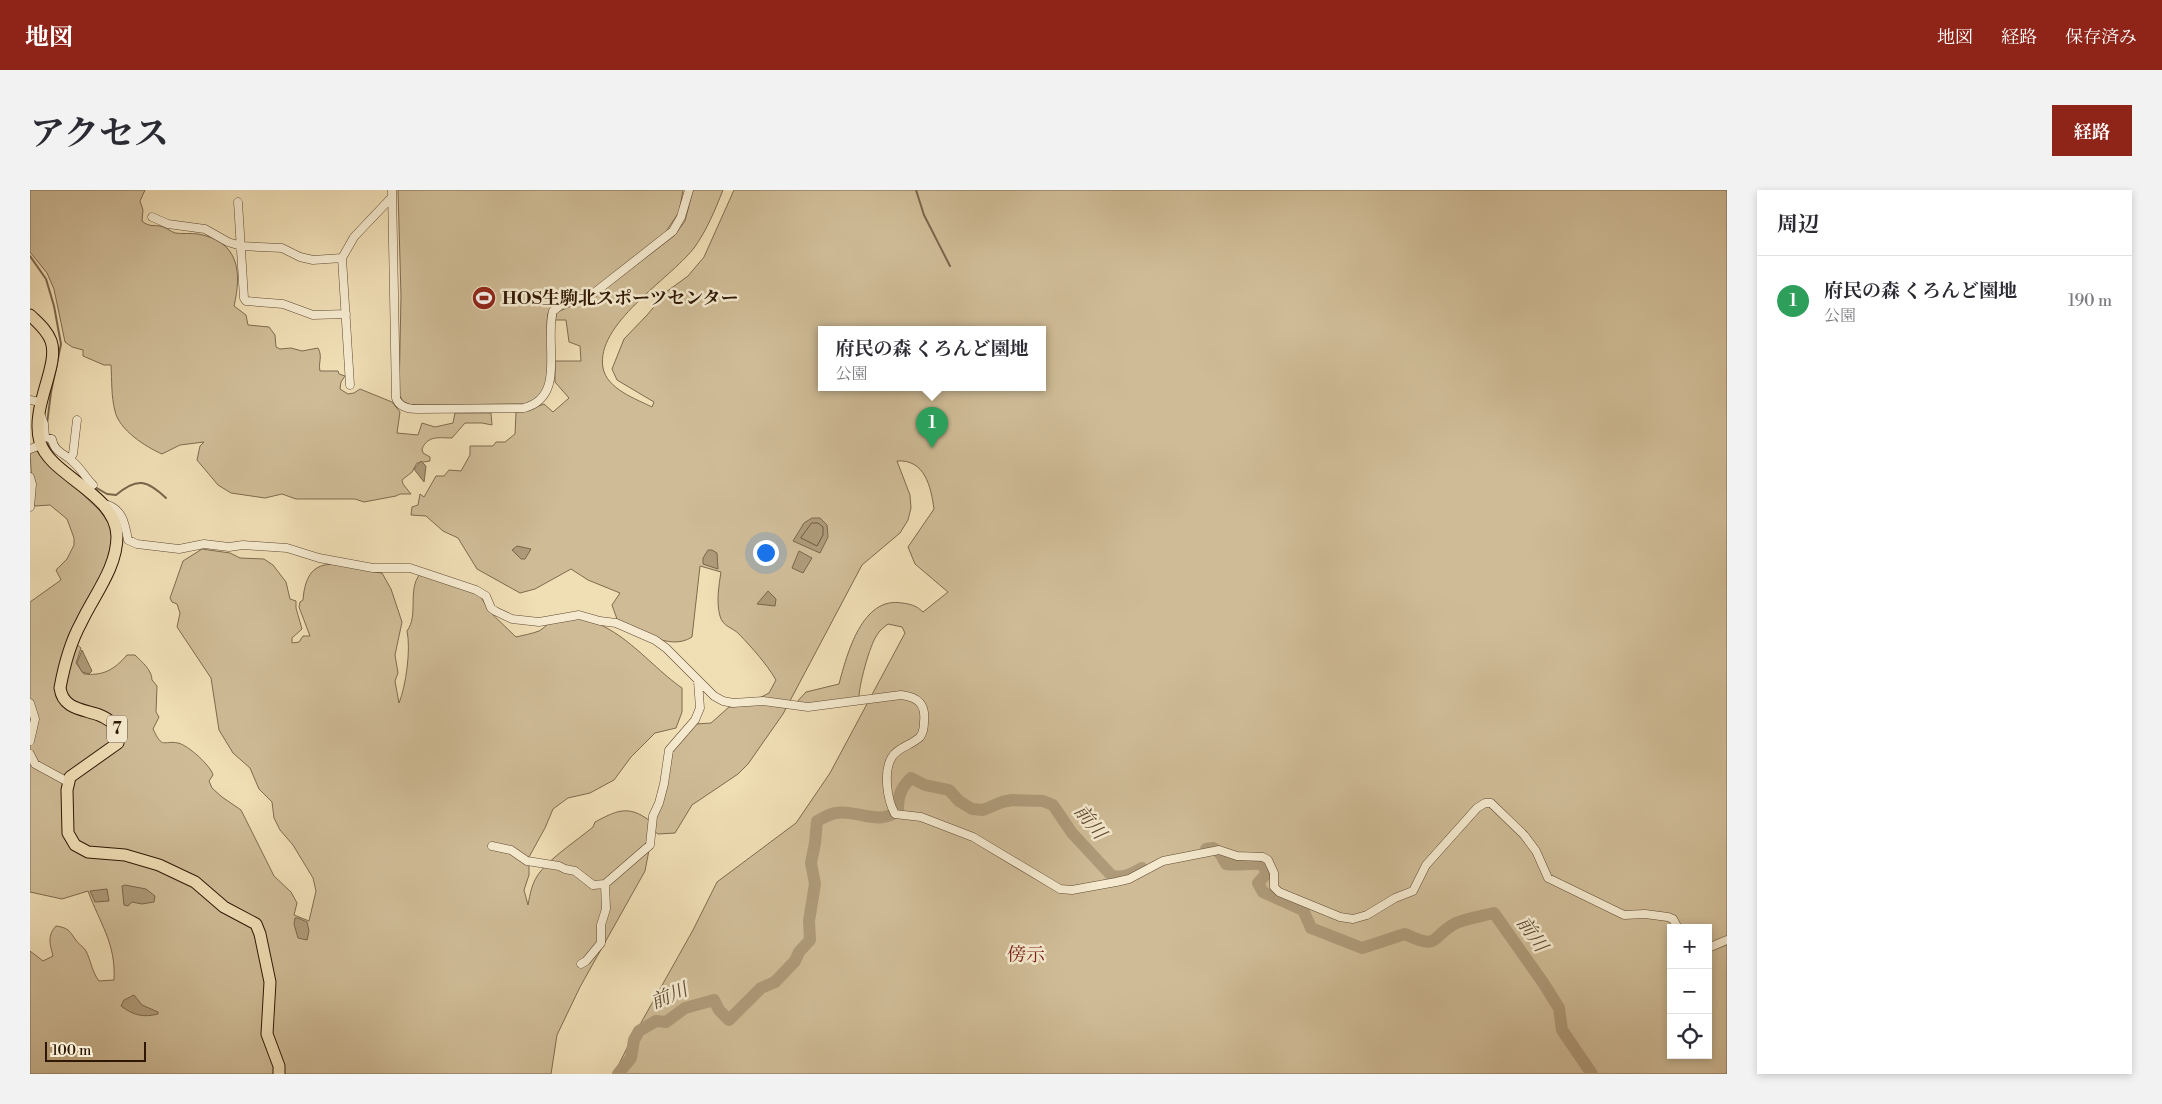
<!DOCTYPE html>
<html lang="ja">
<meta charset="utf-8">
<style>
body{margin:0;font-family:"Libre Bodoni","Noto Serif JP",serif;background:#f2f2f3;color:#2b2b33}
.controls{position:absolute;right:15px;bottom:15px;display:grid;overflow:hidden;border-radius:0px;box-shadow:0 2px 8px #0003}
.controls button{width:45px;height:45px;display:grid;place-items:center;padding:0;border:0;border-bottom:1px solid #e1e1e2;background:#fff;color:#2b2b33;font:25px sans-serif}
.scale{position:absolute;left:15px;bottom:12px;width:101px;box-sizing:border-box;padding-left:5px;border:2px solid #2f1705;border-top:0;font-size:14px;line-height:18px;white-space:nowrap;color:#2f1705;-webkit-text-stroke:4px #f5eacf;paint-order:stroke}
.you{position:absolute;left:735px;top:362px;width:18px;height:18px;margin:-12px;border:4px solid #fff;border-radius:50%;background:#1a73e8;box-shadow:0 0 0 8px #1a73e833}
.badge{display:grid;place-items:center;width:32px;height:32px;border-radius:50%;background:#8f2418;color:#fff;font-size:16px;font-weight:700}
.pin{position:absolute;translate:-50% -41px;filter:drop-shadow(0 1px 2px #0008)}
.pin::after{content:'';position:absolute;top:26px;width:18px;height:15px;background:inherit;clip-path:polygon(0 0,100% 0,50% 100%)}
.popup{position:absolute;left:788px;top:136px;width:228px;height:65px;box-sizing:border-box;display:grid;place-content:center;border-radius:0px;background:#fff;filter:drop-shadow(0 1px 4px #0005);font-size:16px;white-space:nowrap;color:#7c7c81}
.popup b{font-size:19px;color:#2b2b33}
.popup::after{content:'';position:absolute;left:50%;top:100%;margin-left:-10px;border:10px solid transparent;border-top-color:#fff}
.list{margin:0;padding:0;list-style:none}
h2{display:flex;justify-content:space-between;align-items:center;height:65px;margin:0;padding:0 20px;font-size:21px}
h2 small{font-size:16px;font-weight:400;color:#7c7c81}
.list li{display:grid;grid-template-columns:32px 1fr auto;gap:15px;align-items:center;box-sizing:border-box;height:90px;padding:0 20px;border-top:1px solid #e1e1e2}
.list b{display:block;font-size:19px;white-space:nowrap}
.list p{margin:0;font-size:16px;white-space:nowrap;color:#7c7c81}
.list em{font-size:16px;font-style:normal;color:#7c7c81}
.icon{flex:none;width:28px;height:28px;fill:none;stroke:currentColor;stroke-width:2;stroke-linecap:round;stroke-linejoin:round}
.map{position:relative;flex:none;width:1697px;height:884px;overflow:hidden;border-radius:0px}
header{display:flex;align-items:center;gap:30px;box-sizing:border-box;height:70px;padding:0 25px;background:#8f2418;color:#fff}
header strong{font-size:24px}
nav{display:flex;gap:28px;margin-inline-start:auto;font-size:18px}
.intro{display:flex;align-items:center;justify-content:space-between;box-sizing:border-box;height:120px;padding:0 30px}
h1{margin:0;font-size:35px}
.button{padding:12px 22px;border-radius:0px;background:#8f2418;color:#fff;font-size:18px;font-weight:700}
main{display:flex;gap:30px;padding:0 30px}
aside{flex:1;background:#fff;border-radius:0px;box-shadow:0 2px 8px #0003}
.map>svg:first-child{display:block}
.green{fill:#cfbc97;stroke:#7f6a4e;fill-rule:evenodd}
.water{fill:#ae9a79;stroke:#7b664b}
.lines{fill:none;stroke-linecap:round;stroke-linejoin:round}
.shore{stroke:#6e583f;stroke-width:1}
.stream{stroke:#7b664b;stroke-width:2}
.river{stroke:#ae9a79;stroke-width:12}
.minor-casing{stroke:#5f4931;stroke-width:9}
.primary-casing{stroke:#2f1705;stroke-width:13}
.minor{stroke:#f5eacf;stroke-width:8}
.primary{stroke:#f0deb5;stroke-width:11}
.labels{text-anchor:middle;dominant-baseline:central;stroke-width:5;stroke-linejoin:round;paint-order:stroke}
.shield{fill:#f5eacf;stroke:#6a5642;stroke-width:1}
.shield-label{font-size:16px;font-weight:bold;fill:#2f1705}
.poi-label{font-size:18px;font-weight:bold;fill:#2f1705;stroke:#f5eacf;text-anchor:start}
.water-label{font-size:19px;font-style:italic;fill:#624b33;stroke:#f5eacf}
.neighbourhood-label{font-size:19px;fill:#7a1f14;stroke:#f5eacf}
</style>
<header>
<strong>地図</strong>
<nav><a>地図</a><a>経路</a><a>保存済み</a></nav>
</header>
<div class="intro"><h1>アクセス</h1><a class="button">経路</a></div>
<main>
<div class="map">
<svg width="1697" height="884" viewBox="0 0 1697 884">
<rect width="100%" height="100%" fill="#f0deb5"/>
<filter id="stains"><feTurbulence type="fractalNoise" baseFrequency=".004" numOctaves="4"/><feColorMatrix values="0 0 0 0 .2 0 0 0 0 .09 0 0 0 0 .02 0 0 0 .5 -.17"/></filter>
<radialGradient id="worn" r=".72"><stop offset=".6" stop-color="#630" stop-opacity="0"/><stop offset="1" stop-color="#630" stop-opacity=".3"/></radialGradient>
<path class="green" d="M0,0H115L110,11L113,20L112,31C119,37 123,35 130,36C135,37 140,41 145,43C152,44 161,43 168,44C209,51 212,82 204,116L216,125L218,135L239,137L245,145L246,157L250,159L261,158L272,161L288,158C293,167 288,172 290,181H308L309,184L315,186L311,192L310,199L318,204L324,203L330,199L362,212L370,222L367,243L388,245L392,233L405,237L423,233L425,223H461L462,235L452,233H435L422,248C409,248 398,245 392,259L393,263L400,267V271L387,273L382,282L372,290L373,294L381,304H370L366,306L334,312L325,309H266L252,304L235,308L201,303L188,295L167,270L170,256L174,252L150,255L132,264C116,257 89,240 85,221C81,206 82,190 81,175H74L53,166V160L42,157L35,152L24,99L17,83L0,62Z
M368,0H653L649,22L635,43L566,98L532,110L518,123C514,146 524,181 513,201C509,208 501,211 494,214L380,215L375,214L369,205L371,106Z
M663,0H693C685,20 677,40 664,58C639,90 565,134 573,178C577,199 606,209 622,217L624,212L587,190L582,179L594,149L618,124L636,102L658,86L674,67L704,0H1697V884H584L598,856L663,740L687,692L766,633L800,583L875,443L872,437L858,434C854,437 849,441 847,445C840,454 828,498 829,509L802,513L765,514L776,502L809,494C817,464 832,406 872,413C881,414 887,416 893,422L918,402L885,374L878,357L904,319C901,297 895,269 867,271L880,305L881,318L878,330L870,343L832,375L753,524L718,574L708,584L662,615L645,643L628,644L623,640L639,564L646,554L666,534L681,533L699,517L714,516L739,503L746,490C736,473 723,459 709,444C702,437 693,437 690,426C686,412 689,395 691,382L670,376L662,447C639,462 608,439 587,429L582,415L590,403L558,390L541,379L505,399L490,403L447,379L428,348L413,341L396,326L381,325L382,317L388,315L390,304L394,307L406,286H414L419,280L431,281L440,265V256H463L466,252H475L485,244L486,222L495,221L514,214L523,222L539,208L525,192V171H551L550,156L539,152L536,130H525L527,122L564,107L644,46L655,31ZM792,139H1012V197H792ZM1641,738H1678V865H1641Z
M7,260L70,321L80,335L83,349L79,370L38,447L51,458L46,473L54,484C73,486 84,480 97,465H105C112,472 122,480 122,490L127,496L126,522L129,527L123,539C133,560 133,550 148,553C158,555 181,576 183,585L179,591L182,598L192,607L211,620L244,686L261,702L267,713L264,725L279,731L286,701L283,688L263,655L250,640L244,628L242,612L229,599L220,578L203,563L189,540L181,488L147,437L150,423L147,414L142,412L140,408L153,371L172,359L200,363L210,368L234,369L243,375L256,392L260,409L266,411V418L272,439L262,448V453L269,452L273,446H280L269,417L270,412L273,410C277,355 317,379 352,383L361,399L372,432L365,465L368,483L365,491L369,513C376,496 381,459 377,441C389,425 377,400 390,384L449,404L460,422L486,447C494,445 501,444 509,441C513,439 517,434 521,432C575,413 614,472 652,498V522L646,538L625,543L601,567L584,590L560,603L538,608L523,619L515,638L499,667V685L494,700L498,715C500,704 502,692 510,682C524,665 545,652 563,637L565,632C586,621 598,614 620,631L619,660L615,681L550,797L527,845L521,884H0V761L13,771L23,766C20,754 17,746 26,736C38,738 39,740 45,749C48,754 53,756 56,761C61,771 62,782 69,791L84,790C86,753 70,734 58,701L32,709L0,702V412L31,390L26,380L37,369L44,355V348L37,329L20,315L5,316L3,311L0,262Z"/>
<path class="water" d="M391,271L396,276L394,292L384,279Z
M782,328H790L797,335L798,347L790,363L763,351L774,333Z
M487,356L501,359L495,369H491L482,360Z
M678,360H682L687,363L688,379L673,374V368Z
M769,361L782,368L773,383L762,378Z
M738,401L746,409L745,416L727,414Z
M52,460L62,481L59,484L52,482L47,473Z
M95,695L116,699L125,706L124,712L112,714L102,712L98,716L94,715L92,696Z
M77,699L79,711L65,712L60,701Z
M265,728H268L277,732L279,741L277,750L268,748L264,734Z
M104,805L112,815L128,822V824C113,828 103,825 91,816L94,810Z"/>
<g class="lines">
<path class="shore" d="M782,333H788L793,337V345L787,356L771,348Z"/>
<path class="stream" d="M886,0L894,25L920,76
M0,66L16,89L24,116L31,154L21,202L17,234
M17,253L22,261L35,269
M65,297L77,304L86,305C107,287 117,290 136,308"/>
<path class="river" d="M1176,659L1183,658L1190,663L1196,674C1208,676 1218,673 1231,674L1238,682L1228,693L1233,702L1273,720L1281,738L1332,758L1375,744C1411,761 1399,747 1426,733C1437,728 1452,726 1464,723L1514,794L1529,818L1532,840L1562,884
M588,884L601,868L604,850L609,841L626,831L636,832L655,818L684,810L689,820L699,830L731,798L745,792L765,771L769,762L780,750L779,731L785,694L781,673L785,653L787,631C793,628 799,624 806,623C826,619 850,637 868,620C868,605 871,598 881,588L895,595L919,600L929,611L942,619L953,620L972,612L982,610L1013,611L1023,615L1042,643L1082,686C1094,688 1102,684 1112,678"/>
<g class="minor-casing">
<path id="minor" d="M362,0L366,208C369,217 378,219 387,219L494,218C537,207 514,153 523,121L532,114L564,103L643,41L651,27L659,0
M208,12L214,108L216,111L253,114L283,125L316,124
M122,27L138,34L175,39L198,52L211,56L252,58L270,67L283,70L312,68
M320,195L312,68L324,47L362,7
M0,210L10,212
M11,226L14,234L15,247L22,249C24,262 34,263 42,271C50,277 55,287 63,295
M0,259L11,255
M40,269L43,264L47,230
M0,287L2,294L0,317
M73,314C92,317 95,333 98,350L107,354L149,359L174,354L199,357L213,355L257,358L289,368L343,378H380L446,400L456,406L461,418L465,421L482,429L509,432L549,425L570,431L586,433L625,450L636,458L684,506L693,511L703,513L733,511L778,517L871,505C888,507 896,514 894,532C894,537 893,543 890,547C882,555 868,557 862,567C853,581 857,610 865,624L891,627L943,647L1030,699L1042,700L1086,692L1099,689L1133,671L1189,660L1207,666L1233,667L1238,670L1244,683V697L1249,702L1310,727L1323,729L1337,725L1365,708L1383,701L1396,675L1447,618L1455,613H1461L1494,645L1506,661L1518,688L1594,725L1615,724L1638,727L1643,729L1648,738
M0,513L5,529L0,551
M0,564L5,574L38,592
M462,656L481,660L497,671L529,676L535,679L545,681L563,695L575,694L620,655L623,626L629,613L634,594L639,560L665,530L670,518L668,491
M1678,758L1697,750
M551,774L556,771L571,753V735L576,719L575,694"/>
</g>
<g class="primary-casing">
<path id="primary" d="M0,125C8,133 17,140 21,151C30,176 0,217 10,252C20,286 86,303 87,346C87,378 64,405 51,433C40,453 34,476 30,498C33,519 52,519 69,525C75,527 80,531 86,535L89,545L88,553L40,587L37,600L38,643L45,655L58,662L95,665L129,675L165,692L194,717L226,734L230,744L240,792L237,844L249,876V884"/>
</g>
<use href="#minor" class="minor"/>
<use href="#primary" class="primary"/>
</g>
<defs>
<g id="stadium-disc" transform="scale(1.25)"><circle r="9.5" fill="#8f2418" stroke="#f5eacf"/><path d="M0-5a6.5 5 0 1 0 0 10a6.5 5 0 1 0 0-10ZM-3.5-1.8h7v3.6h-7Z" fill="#fff"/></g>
</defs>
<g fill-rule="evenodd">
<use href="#stadium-disc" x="454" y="108"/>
</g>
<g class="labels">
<rect class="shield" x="77" y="525.5" width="20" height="27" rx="4"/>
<g class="shield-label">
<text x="87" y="539">7</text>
</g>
<g class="poi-label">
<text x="472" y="108">HOS生駒北スポーツセンター</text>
</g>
<g class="water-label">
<text transform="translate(1060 632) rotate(51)">前川</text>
<text transform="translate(1502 744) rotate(55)">前川</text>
<text transform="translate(639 806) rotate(-22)">前川</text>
</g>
<g class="neighbourhood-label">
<text x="996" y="765">傍示</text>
</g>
</g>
<rect width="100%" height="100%" filter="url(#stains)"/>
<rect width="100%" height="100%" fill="url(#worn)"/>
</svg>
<div class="controls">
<button>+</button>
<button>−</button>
<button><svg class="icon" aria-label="locate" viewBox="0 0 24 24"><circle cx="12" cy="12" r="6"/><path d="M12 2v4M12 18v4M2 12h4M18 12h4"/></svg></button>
</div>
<div class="scale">100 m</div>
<div class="you"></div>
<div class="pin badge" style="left:902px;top:258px;background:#2e9e5b">1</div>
<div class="popup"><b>府民の森 くろんど園地</b>公園</div>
</div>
<aside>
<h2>周辺<small></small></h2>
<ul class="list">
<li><span class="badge" style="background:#2e9e5b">1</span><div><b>府民の森 くろんど園地</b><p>公園</p></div><em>190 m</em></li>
</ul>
</aside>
</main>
